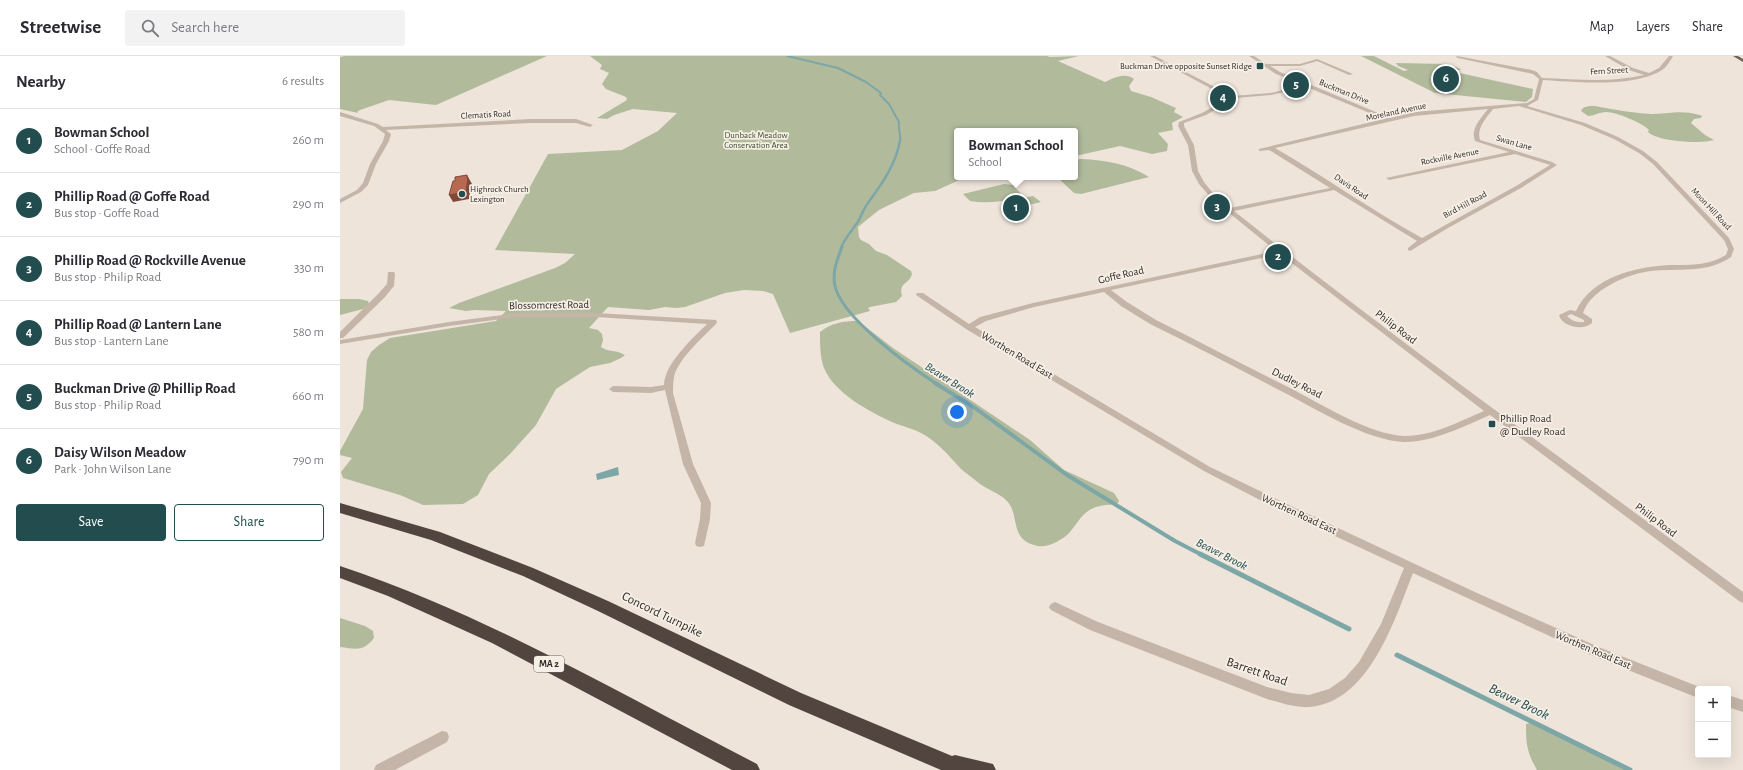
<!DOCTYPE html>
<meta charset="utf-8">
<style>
body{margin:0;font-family:"Alegreya Sans",sans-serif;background:#f2f2f3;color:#2b2b33}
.controls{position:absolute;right:12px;bottom:12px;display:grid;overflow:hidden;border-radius:4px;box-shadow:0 4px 16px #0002}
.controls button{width:36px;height:36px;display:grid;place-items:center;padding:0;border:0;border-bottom:1px solid #e1e1e2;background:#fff;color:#2b2b33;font:20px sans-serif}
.you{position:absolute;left:617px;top:356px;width:14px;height:14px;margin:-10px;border:3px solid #fff;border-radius:50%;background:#1a73e8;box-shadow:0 0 0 6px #1a73e833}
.badge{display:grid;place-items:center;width:26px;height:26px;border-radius:50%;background:#224c4e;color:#fff;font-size:13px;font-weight:700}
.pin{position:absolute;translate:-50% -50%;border:2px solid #fff;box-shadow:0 1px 4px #0006}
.popup{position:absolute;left:614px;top:72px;width:124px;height:52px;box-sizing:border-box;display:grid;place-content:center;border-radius:4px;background:#fff;filter:drop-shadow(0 1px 3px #0005);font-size:13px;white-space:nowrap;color:#7c7c81}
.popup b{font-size:15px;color:#2b2b33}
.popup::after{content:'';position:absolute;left:50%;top:100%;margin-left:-8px;border:8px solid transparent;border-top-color:#fff}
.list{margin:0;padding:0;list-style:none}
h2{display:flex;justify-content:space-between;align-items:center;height:52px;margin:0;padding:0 16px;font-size:17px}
h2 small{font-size:13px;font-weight:400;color:#7c7c81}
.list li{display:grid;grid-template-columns:26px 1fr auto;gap:12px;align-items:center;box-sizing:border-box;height:64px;padding:0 16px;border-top:1px solid #e1e1e2}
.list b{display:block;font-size:15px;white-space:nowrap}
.list p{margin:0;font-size:13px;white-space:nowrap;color:#7c7c81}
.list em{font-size:13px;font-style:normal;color:#7c7c81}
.actions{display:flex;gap:8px;padding:12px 16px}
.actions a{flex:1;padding:9px 0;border:1px solid #224c4e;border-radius:4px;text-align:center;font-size:14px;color:#224c4e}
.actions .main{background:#224c4e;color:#fff}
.icon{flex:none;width:22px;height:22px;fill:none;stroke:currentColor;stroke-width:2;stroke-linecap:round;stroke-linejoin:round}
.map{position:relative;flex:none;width:1403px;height:714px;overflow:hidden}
header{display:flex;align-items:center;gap:24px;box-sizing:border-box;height:56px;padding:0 20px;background:#fff;border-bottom:1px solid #e1e1e2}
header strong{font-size:19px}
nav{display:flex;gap:22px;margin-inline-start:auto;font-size:14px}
.search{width:280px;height:36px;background:#f2f2f3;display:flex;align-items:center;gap:10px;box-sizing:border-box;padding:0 14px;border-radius:4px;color:#7c7c81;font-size:15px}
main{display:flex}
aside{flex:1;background:#fff}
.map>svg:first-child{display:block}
.green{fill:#b1bb9c}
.water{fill:#7da6a7}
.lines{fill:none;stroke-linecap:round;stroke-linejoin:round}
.stream-far4{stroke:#7da6a7;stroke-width:2}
.stream-far3{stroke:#7da6a7;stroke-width:2.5}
.stream-far2{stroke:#7da6a7;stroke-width:3}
.stream-far1{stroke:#7da6a7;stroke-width:4}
.stream{stroke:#7da6a7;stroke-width:5}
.street{fill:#c4b5a8;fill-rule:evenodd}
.primary{fill:#72625a;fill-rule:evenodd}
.highway{fill:#52453f;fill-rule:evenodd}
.shaded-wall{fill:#7f4938}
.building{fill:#b66850;stroke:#7f4938}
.poi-dot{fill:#224c4e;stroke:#f6efe6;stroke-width:1.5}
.labels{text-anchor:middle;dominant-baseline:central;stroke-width:3.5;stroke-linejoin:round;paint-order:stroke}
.far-poi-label{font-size:9px;fill:#322a27;stroke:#f6efe6;text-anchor:end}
.far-street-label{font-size:9px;fill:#322a27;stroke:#f6efe6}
.far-park-label{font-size:9px;fill:#424d2e;stroke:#f6efe6}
.shield{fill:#f6efe6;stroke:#6d6560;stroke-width:1}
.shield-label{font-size:10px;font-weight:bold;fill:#322a27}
.street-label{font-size:11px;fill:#322a27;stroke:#f6efe6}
.poi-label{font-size:11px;fill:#322a27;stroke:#f6efe6;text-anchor:start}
.water-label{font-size:12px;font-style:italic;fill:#224c4e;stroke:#f6efe6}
.near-street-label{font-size:13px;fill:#322a27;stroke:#f6efe6}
.near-water-label{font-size:14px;font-style:italic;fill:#224c4e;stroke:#f6efe6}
</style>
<header>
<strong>Streetwise</strong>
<div class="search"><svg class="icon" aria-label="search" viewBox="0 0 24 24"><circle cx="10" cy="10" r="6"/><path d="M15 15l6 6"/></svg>Search here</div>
<nav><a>Map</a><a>Layers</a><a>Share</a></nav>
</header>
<main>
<aside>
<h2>Nearby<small>6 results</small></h2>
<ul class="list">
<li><span class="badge">1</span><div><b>Bowman School</b><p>School · Goffe Road</p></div><em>260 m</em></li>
<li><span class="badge">2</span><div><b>Phillip Road @ Goffe Road</b><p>Bus stop · Goffe Road</p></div><em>290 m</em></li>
<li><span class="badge">3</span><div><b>Phillip Road @ Rockville Avenue</b><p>Bus stop · Philip Road</p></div><em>330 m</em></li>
<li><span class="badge">4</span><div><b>Phillip Road @ Lantern Lane</b><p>Bus stop · Lantern Lane</p></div><em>580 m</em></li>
<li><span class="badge">5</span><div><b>Buckman Drive @ Phillip Road</b><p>Bus stop · Philip Road</p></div><em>660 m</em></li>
<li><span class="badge">6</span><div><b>Daisy Wilson Meadow</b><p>Park · John Wilson Lane</p></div><em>790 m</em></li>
</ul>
<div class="actions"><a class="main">Save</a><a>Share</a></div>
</aside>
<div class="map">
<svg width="1403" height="714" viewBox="0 0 1403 714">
<rect width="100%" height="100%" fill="#eee4da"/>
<path class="green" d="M5,0H207L96,49L49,44L20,54L17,56L18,57L0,53V1Z
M250,0H707L710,1L739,0L718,5L765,26C774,22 785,16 794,23L789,30L791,35L811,41L836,52L834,56L843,61L832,67L833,74L818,77L828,88L827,95L812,98L780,90L735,100V75H617V121H626L595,135L574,137L551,148L539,154L518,171L519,181L521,184L529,188L536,195L547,199L571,215L572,218C569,229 558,226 562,240L556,246L530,251L528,252L530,255L450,277L433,238L423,235L404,234L385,237L345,251L336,252L325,251L309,254L268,251L249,272L258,274L262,278L263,284L261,291C268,296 277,294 285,299L281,302L270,307L250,311L216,333L196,369L170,398L149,418L138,439L123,448L83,449L60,439L3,422L1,416L12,402L0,399V395L23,353L27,304L31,296L39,289L50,282L156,265L166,255L135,254L126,255L109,252L119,247L215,212L225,207L235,198L155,194L208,98L282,94L318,75L337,57L293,53L274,59L267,63L257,62L287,44L286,41L266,33L262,28L269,17L260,13L262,9Z
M1021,0H1034L1064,15L1068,14L1058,10L1056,7L1108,8L1121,13L1115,16L1193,33L1192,41L1186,46L1095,37Z
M1255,50C1269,53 1300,58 1314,58C1333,57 1341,54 1360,59L1362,60L1361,62L1354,63L1351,67L1365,79L1374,84C1360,88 1319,86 1308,76L1309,74C1303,67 1276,56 1266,56C1259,56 1254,60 1248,60L1241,55C1243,50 1249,50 1255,50Z
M741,103C766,104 788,108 809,121L741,138L734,137L717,121H735V104Z
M664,128L673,129L683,140C666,145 648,148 630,145L623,138Z
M693,140L701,146L680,151L672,144Z
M0,243H19L28,245L29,248L23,253L0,259Z
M518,265L553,292L690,384L724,414L774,437L779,445L777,448C766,449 757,449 748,455C739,462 737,468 730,476C724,483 708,492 698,490C668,485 681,458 666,444C659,437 648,434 640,428C634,423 627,418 621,413C608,399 598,386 581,377C572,372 561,370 552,366C530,356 494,337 484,312C480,301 480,288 480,276C491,267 503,265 518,265Z
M0,562L25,570L33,575L34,582C23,596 17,593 0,591Z
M1195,666L1288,714H1197C1187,696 1186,689 1186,668Z"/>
<path class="water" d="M278,411L279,419L257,424L256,418Z"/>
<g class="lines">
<path class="stream-far4" d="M447,0L498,12L526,26L541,37L540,39L549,48L559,66C558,73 561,78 560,85"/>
<path class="stream-far3" d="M501,192C505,181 513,174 519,164C522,158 524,152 528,147C541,129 557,107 560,84"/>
<path class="stream-far2" d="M502,191C497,204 492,216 495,230C502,262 569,310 597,328"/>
<path class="stream-far1" d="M595,327L635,352L727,419L835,485L862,499"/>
<path class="stream" d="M860,498L1009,573
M1057,599L1290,714"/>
<path class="street" d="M810,0H815L892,40L931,37L963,29L936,18L909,0H914L926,8H960L977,3L1013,18L1009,19L977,5L960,10H930L940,16L1050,62L1074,56L1187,47L1194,43L1199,23L1193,18L1118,2L1116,1L1117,0L1192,14L1197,16L1202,22C1236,23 1271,27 1304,19L1289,14L1265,0H1270L1293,12L1309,17L1319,12L1329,0H1333C1330,5 1327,11 1322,14C1294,32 1235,26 1203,24L1198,44L1187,50L1245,67L1278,81L1303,95L1317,106L1389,182L1394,193L1391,201C1367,218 1338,212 1311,215C1294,217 1279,223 1265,232C1255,238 1247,246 1243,257L1252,263V267C1243,275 1222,271 1219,259L1230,254L1236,255C1252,221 1295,211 1329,209C1349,209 1368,210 1386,199L1388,193L1384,184L1313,108L1299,97L1274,83L1241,69L1179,50L1153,53C1147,61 1136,72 1140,84L1212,106L1217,109L1181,132L1108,172L1070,195L1068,194V192L1077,185L994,134L894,155C1060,287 1232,410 1403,536V547L1399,545L1150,359C1125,370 1091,387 1063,386C1026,384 976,353 943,336C899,313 855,290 810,268L781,250L764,236L694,251L646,265L635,271L870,411L951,450L1137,537L1261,592L1362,632L1363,633H1358V642L1253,600L1073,517C1055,563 1029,647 969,651C955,652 941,647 927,643L750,574L711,554L709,551L711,548L715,546L758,566L927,631L951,637L969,639L989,633L1005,622L1019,606L1041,568L1064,512L943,456L864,415L626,273L576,239L577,237H583L629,268L640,261L693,247L936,195L872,143L859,128L852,115L848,89L838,70L839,66L862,57L889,42ZM967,31L1044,63L919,93V95L929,94L990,132L890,152L876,141L864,126L858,115L854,89L844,70V67L866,59L895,42L931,39ZM1148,53C1141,62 1130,73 1135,85L1169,96L1046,122L1049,124L1175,98L1210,109L1176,130L1082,182C1031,154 985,121 935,92L1074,60ZM940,198L1144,355C1120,365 1091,381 1063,380C1030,378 984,350 954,334C908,311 862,287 816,264L787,246L771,234ZM1231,258L1244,264V266C1237,267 1232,265 1227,260Z
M0,56L38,68L43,71L191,63H236L253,69L250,71L236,67H191L46,74L51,78L49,85L36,108L28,129L21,136L0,147V143L17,134L23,127L30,108L43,85L45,78L34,70L0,60Z
M48,216H54L55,218L54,230L44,242L3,282H0V276L38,238L47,228Z
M177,257H256L376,264L377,266L376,268C363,281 338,303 334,321C333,327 333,332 333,337L353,408L371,447L370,463L364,490L360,491L356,490L355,487L360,463L361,447L343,408L325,334L311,337L273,336L269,333L273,330L311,331L324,329C325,307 352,283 367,268L256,261H177L109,270L0,288V284L109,266Z
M1388,639L1403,644V656L1388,651Z
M102,675L107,676L109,681L107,686L55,714H34L36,709Z"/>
<path class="primary" d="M1393,0H1398L1403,3V6Z"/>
<path class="highway" d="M0,447L100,476L193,512L268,545L461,637L612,700L615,699L653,708L656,714H601L449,649L258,555L183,520L91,484L0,457Z
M0,510C147,559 280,638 417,708L420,714H392L152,587L48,540L0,522Z"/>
</g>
<path class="shaded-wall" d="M127,119L132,128L129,143L113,146L109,139Z"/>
<path class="building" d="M127,119V122H128L126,136L109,139L113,125H115V121Z"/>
<g class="poi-dot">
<rect x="916" y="6" width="8" height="8" rx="2"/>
<circle cx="122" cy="138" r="4"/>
<rect x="1148" y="364" width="8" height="8" rx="2"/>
</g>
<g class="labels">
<g class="far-poi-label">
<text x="912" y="10">Buckman Drive opposite Sunset Ridge</text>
<text x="130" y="133" text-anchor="start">Highrock Church<tspan x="130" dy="10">Lexington</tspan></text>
</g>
<g class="far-street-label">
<text transform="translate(1269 15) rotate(-3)">Fern Street</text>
<text transform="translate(1004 36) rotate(22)">Buckman Drive</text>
<text transform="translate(1056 56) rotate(-12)">Moreland Avenue</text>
<text transform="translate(146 59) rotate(-3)">Clematis Road</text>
<text transform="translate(1174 87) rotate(16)">Swan Lane</text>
<text transform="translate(1110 101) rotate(-11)">Rockville Avenue</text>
<text transform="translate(1011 131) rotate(34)">Davis Road</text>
<text transform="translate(1125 149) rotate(-28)">Bird Hill Road</text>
<text transform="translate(1371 153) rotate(47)">Moon Hill Road</text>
</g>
<g class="far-park-label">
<text x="416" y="79">Dunback Meadow<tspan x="416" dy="10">Conservation Area</tspan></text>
</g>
<rect class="shield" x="194" y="600" width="30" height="16" rx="3"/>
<g class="shield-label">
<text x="209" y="608">MA 2</text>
</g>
<g class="street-label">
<text transform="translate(781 219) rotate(-13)">Goffe Road</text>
<text transform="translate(209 249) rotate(-1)">Blossomcrest Road</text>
<text transform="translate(1056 271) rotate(37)">Philip Road</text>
<text transform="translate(677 299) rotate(31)">Worthen Road East</text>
<text transform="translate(957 327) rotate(27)">Dudley Road</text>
<text transform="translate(959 458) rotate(25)">Worthen Road East</text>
<text transform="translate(1316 464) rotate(37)">Philip Road</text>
<text transform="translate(1253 594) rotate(23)">Worthen Road East</text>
</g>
<g class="poi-label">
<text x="1160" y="362">Phillip Road<tspan x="1160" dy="13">@ Dudley Road</tspan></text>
</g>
<g class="water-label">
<text transform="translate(610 324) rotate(32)">Beaver Brook</text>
<text transform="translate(882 498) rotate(27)">Beaver Brook</text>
</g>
<g class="near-street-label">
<text transform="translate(322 559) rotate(26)">Concord Turnpike</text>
<text transform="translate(917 616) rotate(19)">Barrett Road</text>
</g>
<g class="near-water-label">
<text transform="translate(1179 646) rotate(26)">Beaver Brook</text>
</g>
</g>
</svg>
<div class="controls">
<button>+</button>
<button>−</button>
</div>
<div class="you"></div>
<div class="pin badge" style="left:676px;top:152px">1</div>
<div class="popup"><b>Bowman School</b>School</div>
<div class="pin badge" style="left:938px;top:201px">2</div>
<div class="pin badge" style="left:877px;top:151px">3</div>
<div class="pin badge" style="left:883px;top:42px">4</div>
<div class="pin badge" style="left:956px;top:29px">5</div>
<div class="pin badge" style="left:1106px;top:23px">6</div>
</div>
</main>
